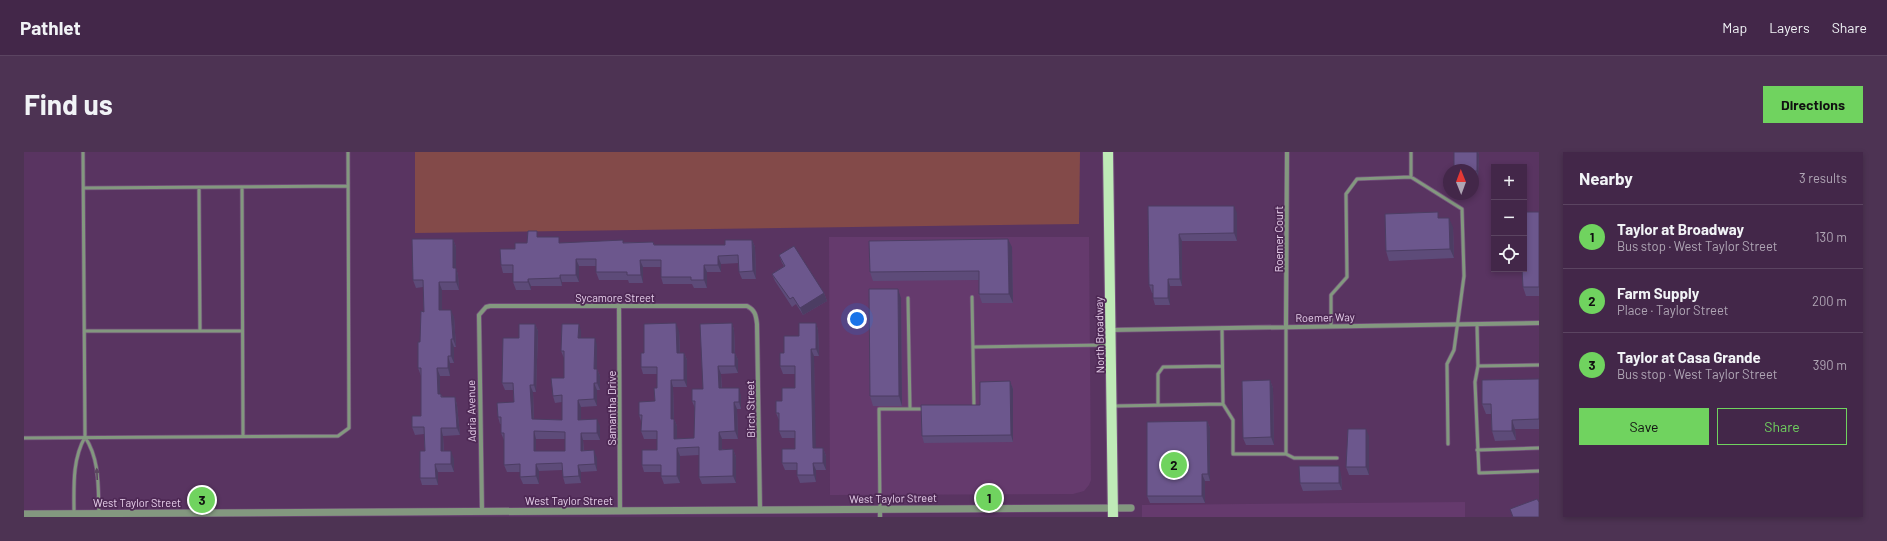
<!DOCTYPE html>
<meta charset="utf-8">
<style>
body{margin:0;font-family:Barlow,sans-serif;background:#4d3353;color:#f1f3f6}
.controls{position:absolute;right:12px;top:12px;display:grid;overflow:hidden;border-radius:0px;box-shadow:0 2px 6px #0003}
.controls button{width:36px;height:36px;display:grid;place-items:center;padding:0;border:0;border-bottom:1px solid #5b4461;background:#432749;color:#f1f3f6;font:20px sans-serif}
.compass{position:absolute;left:1419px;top:12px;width:36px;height:36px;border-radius:50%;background:#432749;box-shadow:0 2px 6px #0003;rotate:359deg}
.you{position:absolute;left:833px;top:167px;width:14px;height:14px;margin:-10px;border:3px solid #fff;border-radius:50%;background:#1a73e8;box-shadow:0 0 0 6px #1a73e833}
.badge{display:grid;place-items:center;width:26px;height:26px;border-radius:50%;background:#70d35f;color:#111;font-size:13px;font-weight:700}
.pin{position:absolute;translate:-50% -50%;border:2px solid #fff;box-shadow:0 1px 4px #0006}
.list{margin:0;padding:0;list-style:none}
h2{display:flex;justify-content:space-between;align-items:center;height:52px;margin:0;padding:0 16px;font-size:17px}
h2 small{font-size:13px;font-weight:400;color:#afa5b4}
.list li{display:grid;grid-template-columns:26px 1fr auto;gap:12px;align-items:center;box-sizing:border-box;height:64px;padding:0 16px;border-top:1px solid #5b4461}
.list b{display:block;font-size:15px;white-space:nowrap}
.list p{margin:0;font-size:13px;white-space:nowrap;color:#afa5b4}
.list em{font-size:13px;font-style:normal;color:#afa5b4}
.actions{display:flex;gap:8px;padding:12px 16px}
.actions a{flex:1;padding:9px 0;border:1px solid #70d35f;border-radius:0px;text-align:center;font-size:14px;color:#70d35f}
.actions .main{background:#70d35f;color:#111}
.icon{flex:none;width:22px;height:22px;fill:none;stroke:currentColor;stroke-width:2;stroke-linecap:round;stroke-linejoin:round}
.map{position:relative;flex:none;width:1515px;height:365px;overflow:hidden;border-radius:0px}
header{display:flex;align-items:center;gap:24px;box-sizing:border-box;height:56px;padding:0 20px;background:#432749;border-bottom:1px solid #5b4461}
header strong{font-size:19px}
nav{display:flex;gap:22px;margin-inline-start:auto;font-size:14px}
.intro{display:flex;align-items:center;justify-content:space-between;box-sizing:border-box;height:96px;padding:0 24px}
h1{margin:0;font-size:28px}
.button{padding:10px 18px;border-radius:0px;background:#70d35f;color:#111;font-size:14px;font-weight:700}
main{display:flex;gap:24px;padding:0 24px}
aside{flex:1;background:#432749;border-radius:0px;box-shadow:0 2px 6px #0003}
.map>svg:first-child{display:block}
.built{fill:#653a6d}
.green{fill:#834a49}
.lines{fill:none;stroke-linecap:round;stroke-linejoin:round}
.service-casing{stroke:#75537d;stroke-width:4.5}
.minor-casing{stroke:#75537d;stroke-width:5.5}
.tertiary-casing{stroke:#75537d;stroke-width:8}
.primary-casing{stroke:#75537d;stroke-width:12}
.service{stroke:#83987f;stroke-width:3}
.minor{stroke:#83987f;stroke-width:4}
.tertiary{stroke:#83987f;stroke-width:7}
.primary{stroke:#bfeab7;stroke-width:10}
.wall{fill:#5d4b79;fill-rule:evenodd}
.shaded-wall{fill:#4c3d63}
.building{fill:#6c578d;stroke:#4c3d63;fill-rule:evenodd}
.oneway{fill:#5b4560}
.labels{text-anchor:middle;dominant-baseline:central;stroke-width:3.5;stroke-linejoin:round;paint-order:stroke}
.street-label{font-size:11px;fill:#e7d0eb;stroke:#4e2955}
</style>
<header>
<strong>Pathlet</strong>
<nav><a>Map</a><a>Layers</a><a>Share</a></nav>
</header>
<div class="intro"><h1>Find us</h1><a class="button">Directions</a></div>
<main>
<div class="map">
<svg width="1515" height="365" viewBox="0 0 1515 365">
<rect width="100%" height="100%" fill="#593461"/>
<path class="built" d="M805,85H1065L1067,328L1065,333L1060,339L1049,342L806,343Z
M1441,350V365H1118V353Z"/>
<path class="green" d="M391,0H1056L1055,72L391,81Z"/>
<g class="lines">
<g class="service-casing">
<path id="service" d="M1387,0V25
M218,35L219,284
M60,36L323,34
M175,36L176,179
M948,145L950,256
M884,146L886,257
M1453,172L1454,214L1515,213
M1307,174V143L1323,125L1322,42L1333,27L1387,25L1438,57L1440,124L1430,198L1423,212L1424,292
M1198,176L1199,252L1209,268V302H1262L1270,306H1313
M61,179H218
M949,195L1085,193
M1454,214L1451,230L1455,321L1515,319
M1134,253V222L1139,215L1198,214
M1090,254L1199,252
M61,285C76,308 74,335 75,361
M0,286L314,284L325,276L324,0
M1453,298L1515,296
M1262,302V174
M856,358L855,257H901
M50,361C50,335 48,308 61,285L59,0"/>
</g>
<g class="minor-casing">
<path id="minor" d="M595,153L596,359
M1262,174L1263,0
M1087,178L1515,171
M856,358V365
M458,359L455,163L462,155L466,154H723C731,158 732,163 733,172L736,358"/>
</g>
<g class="tertiary-casing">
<path id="tertiary" d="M0,362L1107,356"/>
</g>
<g class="primary-casing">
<path id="primary" d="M1084,0L1089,365"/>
</g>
<use href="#service" class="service"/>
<use href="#minor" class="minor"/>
<use href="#tertiary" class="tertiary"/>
<use href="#primary" class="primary"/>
</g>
<path class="wall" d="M1430,0H1454L1455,2L1454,25H1449V18Z
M1124,54L1213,61V89H1158V134H1146V153H1131L1129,146V141H1128L1125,133Z
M1515,60V144H1502L1499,135Z
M1429,75L1430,106L1365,109L1362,99Z
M515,85L537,91L629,90L631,93H701L728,88L731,95L732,127H718L715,120V111L697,112V120H683V136H670L668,132H639L637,125V115H619V131H605L604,128H575L572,120V114H555V130H538V134H507V138H492L489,130V121H479L477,113L491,97Z
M429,87L432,95V116L434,123L435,138H418V158L430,165L432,195H430V211H426V224H416V242L419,245H431L433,253L436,283L419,284L420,299L430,307V320H414V333H398L396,326L401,299L400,282L391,283L388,275L397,264V224L394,216L400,160L399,135L392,136L389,128Z
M988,95L989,151H958L955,142V128L849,129L846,120Z
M755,103L800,141L803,149L779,163L772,152L768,155L751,129L748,122L760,114L758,111Z
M877,146L878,254H849L846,244Z
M708,171L710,178L711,201L714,208V221L697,222L698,236L717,244V257H713L714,287H698V297H709L712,305V331L678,332L675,325V303L656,304V331L640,332L637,324V320H620L618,313L633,298V287H620L617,279V269L615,263L631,249L633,236V222H619L617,215L620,201L655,179L656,201H660L663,208V235H649L650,267L653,274V287L670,286L671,256L668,249L679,237Z
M792,171L794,178L795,204H790L791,296H799L802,304V318H792V330L776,331L773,323V318H761L758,311L771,297V286H758L755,279V268L752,261L758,249L771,236V222H759L756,214L775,184Z
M511,172L514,179L512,240H509L510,267L538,268V250L531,251L529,244L540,226V206L537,199L557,179V186L573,193V217L576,224V238H573V254L557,255V268L576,274V288H559L560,299L573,306V319L557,320V331L541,332L539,325V318L515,319V332H499L496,325V320H483L480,313V288L477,281V272H476L474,265L490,250L489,238H481L478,231L495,186ZM512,287H541V299H512Z
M1515,227V277H1491L1492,288L1471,289L1468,279L1467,262H1462L1458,252Z
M1246,228L1249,236L1250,293H1222L1219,286Z
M986,229L989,237V290L900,291L898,284L956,253Z
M1183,269L1186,276V329H1181V351H1126L1123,344Z
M1345,284V323H1325L1322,315Z
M1317,322L1318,338L1279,339L1276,331Z"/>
<path class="shaded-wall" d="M1453,0H1454L1455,2L1454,25L1453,19Z
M1210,54L1213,61V89L1210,81Z
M1425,66L1429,75L1430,106L1426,97Z
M1155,82L1158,89V134L1156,127Z
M429,87L432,95V116L434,123L435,138L432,130L429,116Z
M984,87L988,95L989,151L985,142Z
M728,88L731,95L732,127L729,119Z
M694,104L697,112V120L694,113Z
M552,107L555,114V130L552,123Z
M616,108L619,115V131L617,123Z
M680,113L683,120V136L680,128Z
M536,123L538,130V134L536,126Z
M504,127L507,134V138L504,130Z
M1144,127L1146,134V153L1144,146Z
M415,130L418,138V165L415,158Z
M874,137L877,146L878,254L875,244Z
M800,141L803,149L779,163L776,156Z
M427,158L430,165L432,195L429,187Z
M652,171L655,179L656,208L653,201Z
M708,171L710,178L711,208L708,201Z
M792,171L794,178L795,204L792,197Z
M511,172L514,179L512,240L510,233Z
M555,172L557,179V193L554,186Z
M571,186L573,193V225L570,217Z
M427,187L430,195V211L427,204Z
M787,197L790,204L792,304L789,296Z
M660,201L663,208V235L660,228Z
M711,201L714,208V221L711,214Z
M424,204L426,211V224L424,216Z
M694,214L697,222L698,244L695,236Z
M413,216L416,224V249L414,242Z
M573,217L576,224V238L573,231Z
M647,228L649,235L650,274L647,267Z
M1246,228L1249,236L1250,293L1247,285Z
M986,229L989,237V290L987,283Z
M570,231L573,238V254L570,247Z
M506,233L509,240L510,274L508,267Z
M715,236L717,244V257L715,250Z
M431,245L433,253L436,283L433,276Z
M554,248L557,255V275L554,268Z
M710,250L713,257L714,287L711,279Z
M573,267L576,274V288L573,281Z
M650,267L653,274V294L650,287Z
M1488,268L1491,277L1492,288L1488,279Z
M1183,269L1186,276V329L1184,322Z
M417,276L419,284L420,307L417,299Z
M1342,277L1345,284V323L1342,315Z
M510,279L512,287V306L510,299Z
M695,280L698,287V305L695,298Z
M557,281L559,288L560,306L557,299Z
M653,296L656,304V331L653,324Z
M799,296L802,304V318L799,311Z
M709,297L712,305V331L709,324Z
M570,298L573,306V319L571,312Z
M427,299L430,307V320L427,312Z
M789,311L792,318V330L790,323Z
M411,312L414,320V333L412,326Z
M512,312L515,319V332L512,324Z
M554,313L557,320V331L555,324Z
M1315,314L1317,322L1318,338L1315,331Z
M1178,322L1181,329V351L1178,344Z"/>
<path class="building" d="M1430,0H1453V19H1449V18H1430Z
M1124,54H1210V81L1155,82L1156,127H1144V146H1129V133H1125Z
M1414,60V66H1425L1426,97L1362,99L1361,62Z
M1500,60H1515V135H1499L1498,117H1500Z
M504,79H513V85H535V91L599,88V91L629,90L630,93H701V88H728L729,119L715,120L714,103L694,104V113H680V128H667V125H637V108H616L617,123H603V120H572V107H552V123H536V126L504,127V130H489V113H477L476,97H491V91H503Z
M388,87H429V116H432V130H415V158H427L429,187H427V204H424V216H413L414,242H417V245H431L433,276H417V299H427V312H411L412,326H396V299H401L400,275H388V264H397V216H394V190H396L397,159L400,160L399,128H389Z
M984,87L985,142H955V119L846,120L845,89Z
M770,94L800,141L776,156L769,145L766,147L748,122L761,114L755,103Z
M845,137H874L875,244H846Z
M652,171L653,201H660V228H647V267H650V287L670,286L671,249H668V237H679L676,172L708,171V201H711V214H694L695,236H715V250H710L711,279L695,280V298L709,297V324L675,325V295L653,296V324H637V313H618V298H633V279H617L618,263H615V250L631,249L630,236H633V215H617V201H620V172Z
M775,171H792V197H787L789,296H799V311H789L790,323H773V311H758V297H771V279H755V261H752V249H758V236H771V214H756V201H760V184H775Z
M495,172H511L510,233H506L508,267L538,268V243L529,244L527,226H540V199H537L538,172H555L554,186H571L570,217H573V231H570V247L554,248V268L573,267V281H557V299L570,298L571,312L554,313L555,324L539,325L538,311L512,312V324L496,325V312L480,313V281H477V265H474L473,251L490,250L489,231H478L479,186H495ZM510,279L541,280V299H510Z
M1515,227V267L1488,268V279H1468L1467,252H1458V228Z
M1246,228L1247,285L1219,286L1218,229Z
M986,229L987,283L898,284L897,253H956V230Z
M1183,269L1184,322H1178V344H1123V270Z
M1324,277H1342V315H1322Z
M1275,314H1315V331H1276Z
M1513,347L1515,350V365H1489L1486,357Z"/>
<defs><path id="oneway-solid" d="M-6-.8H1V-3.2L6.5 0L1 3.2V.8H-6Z"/></defs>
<use class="oneway" href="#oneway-solid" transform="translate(73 322) rotate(-93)"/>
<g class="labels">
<g class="street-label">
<text transform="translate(1254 87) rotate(-90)">Roemer Court</text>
<text x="591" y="145">Sycamore Street</text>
<text transform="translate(1301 165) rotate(-1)">Roemer Way</text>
<text transform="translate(1075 183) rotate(-91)">North Broadway</text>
<text transform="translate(587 256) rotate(-90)">Samantha Drive</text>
<text transform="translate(726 257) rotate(-91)">Birch Street</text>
<text transform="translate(447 259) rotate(-91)">Adria Avenue</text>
<text transform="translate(869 346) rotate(-1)">West Taylor Street</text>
<text x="545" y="348">West Taylor Street</text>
<text x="113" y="350">West Taylor Street</text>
</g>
</g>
</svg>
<div class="controls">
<button>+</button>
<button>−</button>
<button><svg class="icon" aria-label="locate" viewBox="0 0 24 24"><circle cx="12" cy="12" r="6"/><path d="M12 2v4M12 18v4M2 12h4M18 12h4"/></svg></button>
</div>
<svg class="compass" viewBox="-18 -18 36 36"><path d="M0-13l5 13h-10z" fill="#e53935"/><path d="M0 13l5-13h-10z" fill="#afa5b4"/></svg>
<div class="you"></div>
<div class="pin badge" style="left:965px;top:346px">1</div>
<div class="pin badge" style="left:1150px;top:313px">2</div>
<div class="pin badge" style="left:178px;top:348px">3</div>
</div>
<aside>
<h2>Nearby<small>3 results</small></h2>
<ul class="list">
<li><span class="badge">1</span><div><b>Taylor at Broadway</b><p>Bus stop · West Taylor Street</p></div><em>130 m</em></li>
<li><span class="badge">2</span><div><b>Farm Supply</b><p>Place · Taylor Street</p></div><em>200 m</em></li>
<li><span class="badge">3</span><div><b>Taylor at Casa Grande</b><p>Bus stop · West Taylor Street</p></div><em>390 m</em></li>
</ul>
<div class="actions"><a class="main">Save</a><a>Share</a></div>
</aside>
</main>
